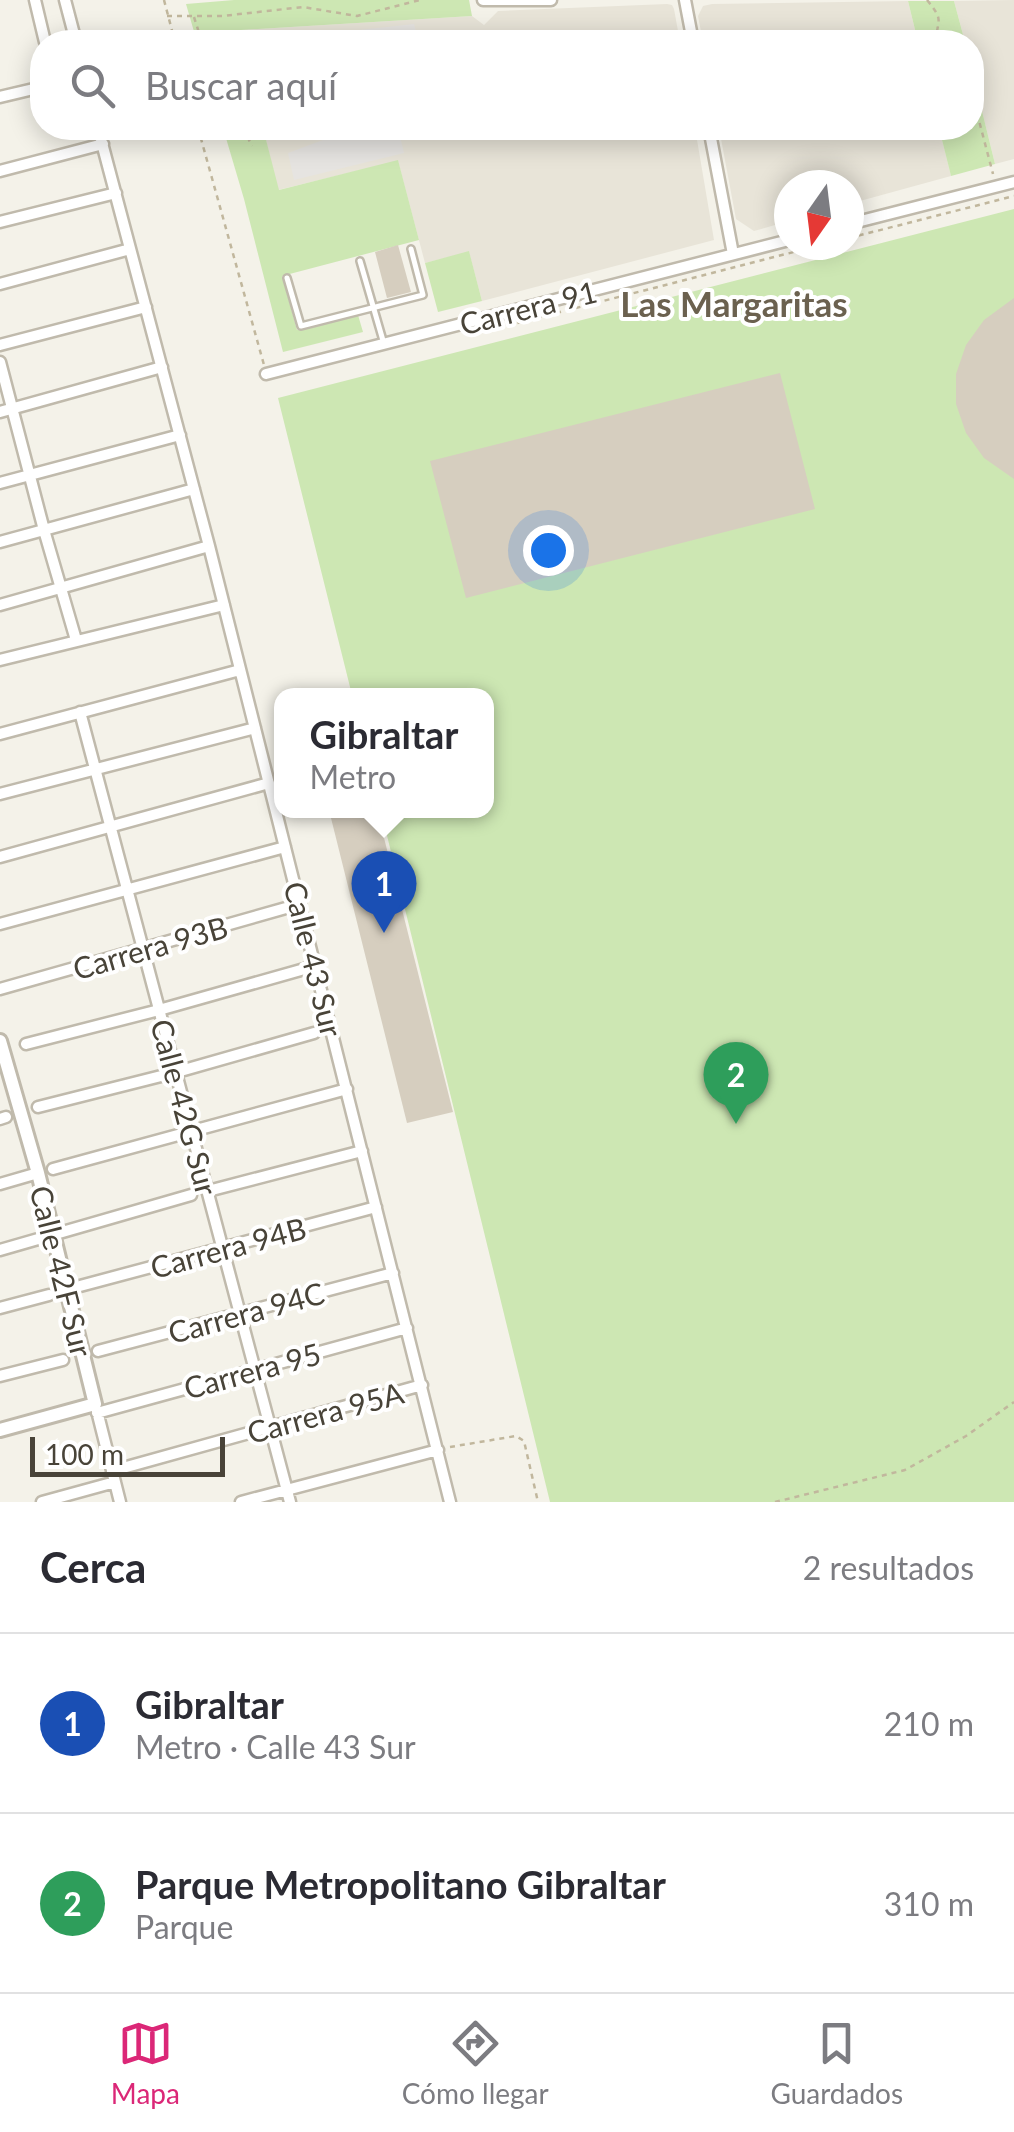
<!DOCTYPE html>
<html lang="es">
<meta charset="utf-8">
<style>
body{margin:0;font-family:Lato,sans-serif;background:#f7f7f7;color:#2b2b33}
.compass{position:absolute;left:774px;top:170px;width:90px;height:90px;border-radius:50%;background:#fff;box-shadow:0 5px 25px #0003;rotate:194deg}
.scale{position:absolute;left:30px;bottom:25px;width:195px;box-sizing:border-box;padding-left:10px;border:5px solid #484338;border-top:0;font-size:28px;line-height:35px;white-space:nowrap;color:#484338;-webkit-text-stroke:8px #fff;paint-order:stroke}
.you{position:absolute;left:548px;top:550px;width:35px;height:35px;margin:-25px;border:8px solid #fff;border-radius:50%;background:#1a73e8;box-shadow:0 0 0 15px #1a73e833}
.badge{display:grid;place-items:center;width:65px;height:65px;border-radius:50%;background:#db2777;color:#fff;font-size:32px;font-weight:700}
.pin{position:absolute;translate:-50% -82px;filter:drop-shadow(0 2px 5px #0008)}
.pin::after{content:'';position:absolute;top:52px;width:35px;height:30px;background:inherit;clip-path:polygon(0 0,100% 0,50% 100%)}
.popup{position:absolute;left:274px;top:688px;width:220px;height:130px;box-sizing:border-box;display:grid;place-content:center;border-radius:20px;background:#fff;filter:drop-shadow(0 2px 8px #0005);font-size:32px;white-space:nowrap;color:#7c7c81}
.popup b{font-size:38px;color:#2b2b33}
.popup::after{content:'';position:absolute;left:50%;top:100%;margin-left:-20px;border:20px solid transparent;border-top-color:#fff}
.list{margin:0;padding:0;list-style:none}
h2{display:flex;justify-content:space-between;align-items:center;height:130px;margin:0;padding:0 40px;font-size:42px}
h2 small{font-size:32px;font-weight:400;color:#7c7c81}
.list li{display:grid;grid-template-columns:65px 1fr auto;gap:30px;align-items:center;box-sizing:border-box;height:180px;padding:0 40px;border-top:2px solid #e1e1e2}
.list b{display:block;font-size:38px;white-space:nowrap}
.list p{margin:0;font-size:32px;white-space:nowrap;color:#7c7c81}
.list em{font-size:32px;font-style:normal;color:#7c7c81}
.icon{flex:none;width:55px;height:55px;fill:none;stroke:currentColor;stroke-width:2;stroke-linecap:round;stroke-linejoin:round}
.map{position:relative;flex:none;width:1014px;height:1502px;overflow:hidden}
.search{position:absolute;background:#fff;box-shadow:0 5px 25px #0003;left:30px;right:30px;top:30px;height:110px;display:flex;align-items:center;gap:25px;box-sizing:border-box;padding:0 35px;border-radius:40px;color:#7c7c81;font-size:38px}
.sheet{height:490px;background:#fff}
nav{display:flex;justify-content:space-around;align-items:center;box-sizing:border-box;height:140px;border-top:2px solid #e1e1e2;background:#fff;font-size:28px;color:#7c7c81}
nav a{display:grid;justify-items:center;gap:5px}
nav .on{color:#db2777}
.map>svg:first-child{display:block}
.residential{fill:#e8e4d8}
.green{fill:#cde7b3}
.parking{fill:#e6e4e1}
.building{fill:#d6cebf}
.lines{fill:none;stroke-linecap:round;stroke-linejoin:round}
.service-casing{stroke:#c0baac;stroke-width:10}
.minor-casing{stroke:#c0baac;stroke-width:15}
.tertiary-casing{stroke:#c0baac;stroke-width:18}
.path{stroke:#c1b79d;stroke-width:2.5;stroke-dasharray:5 5;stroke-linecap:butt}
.service{stroke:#fff;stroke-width:5}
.minor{stroke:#fff;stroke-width:10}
.tertiary{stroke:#fff;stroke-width:12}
.labels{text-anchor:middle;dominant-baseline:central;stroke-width:8;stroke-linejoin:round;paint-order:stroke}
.street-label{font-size:30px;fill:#484338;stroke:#fff}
.quarter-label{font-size:35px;font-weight:bold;fill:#6b614f;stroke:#fff}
</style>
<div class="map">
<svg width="1014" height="1502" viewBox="0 0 1014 1502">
<rect width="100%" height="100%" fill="#f4f2e9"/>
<path class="residential" d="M1014,0V159L995,164L972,70V42H965L954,1Z
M908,1L918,42H703L698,16L703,6L712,4Z
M667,4L672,5L674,9L680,42H243L240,30L472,16L484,25L498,11Z
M263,128H695L714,240L482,301L469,252L425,263L398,161L278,190Z
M719,128H939L951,176L849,204V185H789V221L754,231L736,219Z"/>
<path class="green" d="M234,0H469L472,16L241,30L243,42H197L186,4Z
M908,1H954L965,42H918Z
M972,70L995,164L951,176L939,128H972Z
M223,128H263L279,190L398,160L419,240L282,276L297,330L358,315L363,332L283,352L244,199Z
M1014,209V1502H550L381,811L486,810V696L352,695L278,398Z
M469,251L482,301L438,312L425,263Z"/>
<path class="parking" d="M414,24L417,35L378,42H362L359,30Z
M380,128H398L404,153L294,180L288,153L331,137L381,134Z"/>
<path class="building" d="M398,245L411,292L387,298L375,252Z
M1014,298V479L984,458L966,433L956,404V374L966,345L984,320Z
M780,373L815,509L466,598L430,461Z
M329,810H377L453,1112L407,1123Z"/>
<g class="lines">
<g class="service-casing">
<path id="service" d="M360,261L384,344
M287,278L301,326L423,295L411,249"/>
</g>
<g class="minor-casing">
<path id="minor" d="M35,0L45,42
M65,0L76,42
M483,0H551
M685,0L693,42
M0,97L42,87
M98,128L209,546L450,1502
M709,128L733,254
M0,171L103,144
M0,222L116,193
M849,224L1014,182
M0,284L130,249
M0,345L146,307
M0,362L44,530L76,640
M266,374L789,240
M0,412L162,367
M0,483L180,435
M0,542L194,489
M0,605L209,546
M0,660L224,605
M80,712C148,976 222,1238 290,1502
M0,734L240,670
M0,794L255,728
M0,857L269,783
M0,924L285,847
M0,989L300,904
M26,1044L159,1010L315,966
M38,1107L177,1072L314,1033
M0,1119L6,1117
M53,1169L347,1089
M0,1184L38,1173
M208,1191L362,1151
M0,1250L191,1195
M80,1286L376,1207
M0,1308L49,1295
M98,1351L393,1273
M0,1376L63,1360
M97,1411L120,1502
M97,1413L407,1328
M112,1471L422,1385
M42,1502L115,1482
M241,1502L438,1450"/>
</g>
<g class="tertiary-casing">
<path id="tertiary" d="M0,1041L38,1173L95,1404L0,1430"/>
</g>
<path class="path" d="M164,0L175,42
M927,0C945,22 937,18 936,42
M167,16H222L303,7L357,16L420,0
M194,17L202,42
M972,94L993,174
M198,128L264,365
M243,128L252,146
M849,238L1014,196
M498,328L821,245
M450,1447L516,1436L524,1441L538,1502
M775,1502L905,1470L966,1436L1014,1402"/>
<use href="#service" class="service"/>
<use href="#minor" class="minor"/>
<use href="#tertiary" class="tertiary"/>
</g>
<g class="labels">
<g class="street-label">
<text transform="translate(528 307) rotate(-14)">Carrera 91</text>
<text transform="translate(150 947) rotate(-16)">Carrera 93B</text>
<text transform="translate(314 959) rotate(76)">Calle 43 Sur</text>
<text transform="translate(185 1107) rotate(75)">Calle 42G Sur</text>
<text transform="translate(228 1247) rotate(-15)">Carrera 94B</text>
<text transform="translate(62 1271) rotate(76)">Calle 42F Sur</text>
<text transform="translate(246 1312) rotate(-15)">Carrera 94C</text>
<text transform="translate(252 1370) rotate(-15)">Carrera 95</text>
<text transform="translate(325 1412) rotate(-15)">Carrera 95A</text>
</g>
<g class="quarter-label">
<text x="734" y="303">Las Margaritas</text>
</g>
</g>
</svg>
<svg class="compass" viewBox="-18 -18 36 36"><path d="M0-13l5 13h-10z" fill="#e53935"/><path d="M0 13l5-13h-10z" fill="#7c7c81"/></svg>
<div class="scale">100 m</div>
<div class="you"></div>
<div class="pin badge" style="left:384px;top:933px;background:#1a4fb4">1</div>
<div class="popup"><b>Gibraltar</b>Metro</div>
<div class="pin badge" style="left:736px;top:1124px;background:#2e9e5b">2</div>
<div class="search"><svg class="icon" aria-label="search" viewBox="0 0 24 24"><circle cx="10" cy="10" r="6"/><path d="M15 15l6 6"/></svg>Buscar aquí</div>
</div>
<section class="sheet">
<h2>Cerca<small>2 resultados</small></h2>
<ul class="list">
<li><span class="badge" style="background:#1a4fb4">1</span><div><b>Gibraltar</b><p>Metro · Calle 43 Sur</p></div><em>210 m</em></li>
<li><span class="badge" style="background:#2e9e5b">2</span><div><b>Parque Metropolitano Gibraltar</b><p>Parque</p></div><em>310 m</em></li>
</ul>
</section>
<nav>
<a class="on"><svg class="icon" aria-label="map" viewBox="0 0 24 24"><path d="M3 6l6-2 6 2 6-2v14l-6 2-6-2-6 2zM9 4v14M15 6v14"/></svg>Mapa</a>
<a><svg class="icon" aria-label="directions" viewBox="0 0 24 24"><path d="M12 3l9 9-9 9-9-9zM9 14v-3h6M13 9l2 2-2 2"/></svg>Cómo llegar</a>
<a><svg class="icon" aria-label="saved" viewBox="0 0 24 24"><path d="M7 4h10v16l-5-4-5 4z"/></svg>Guardados</a>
</nav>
